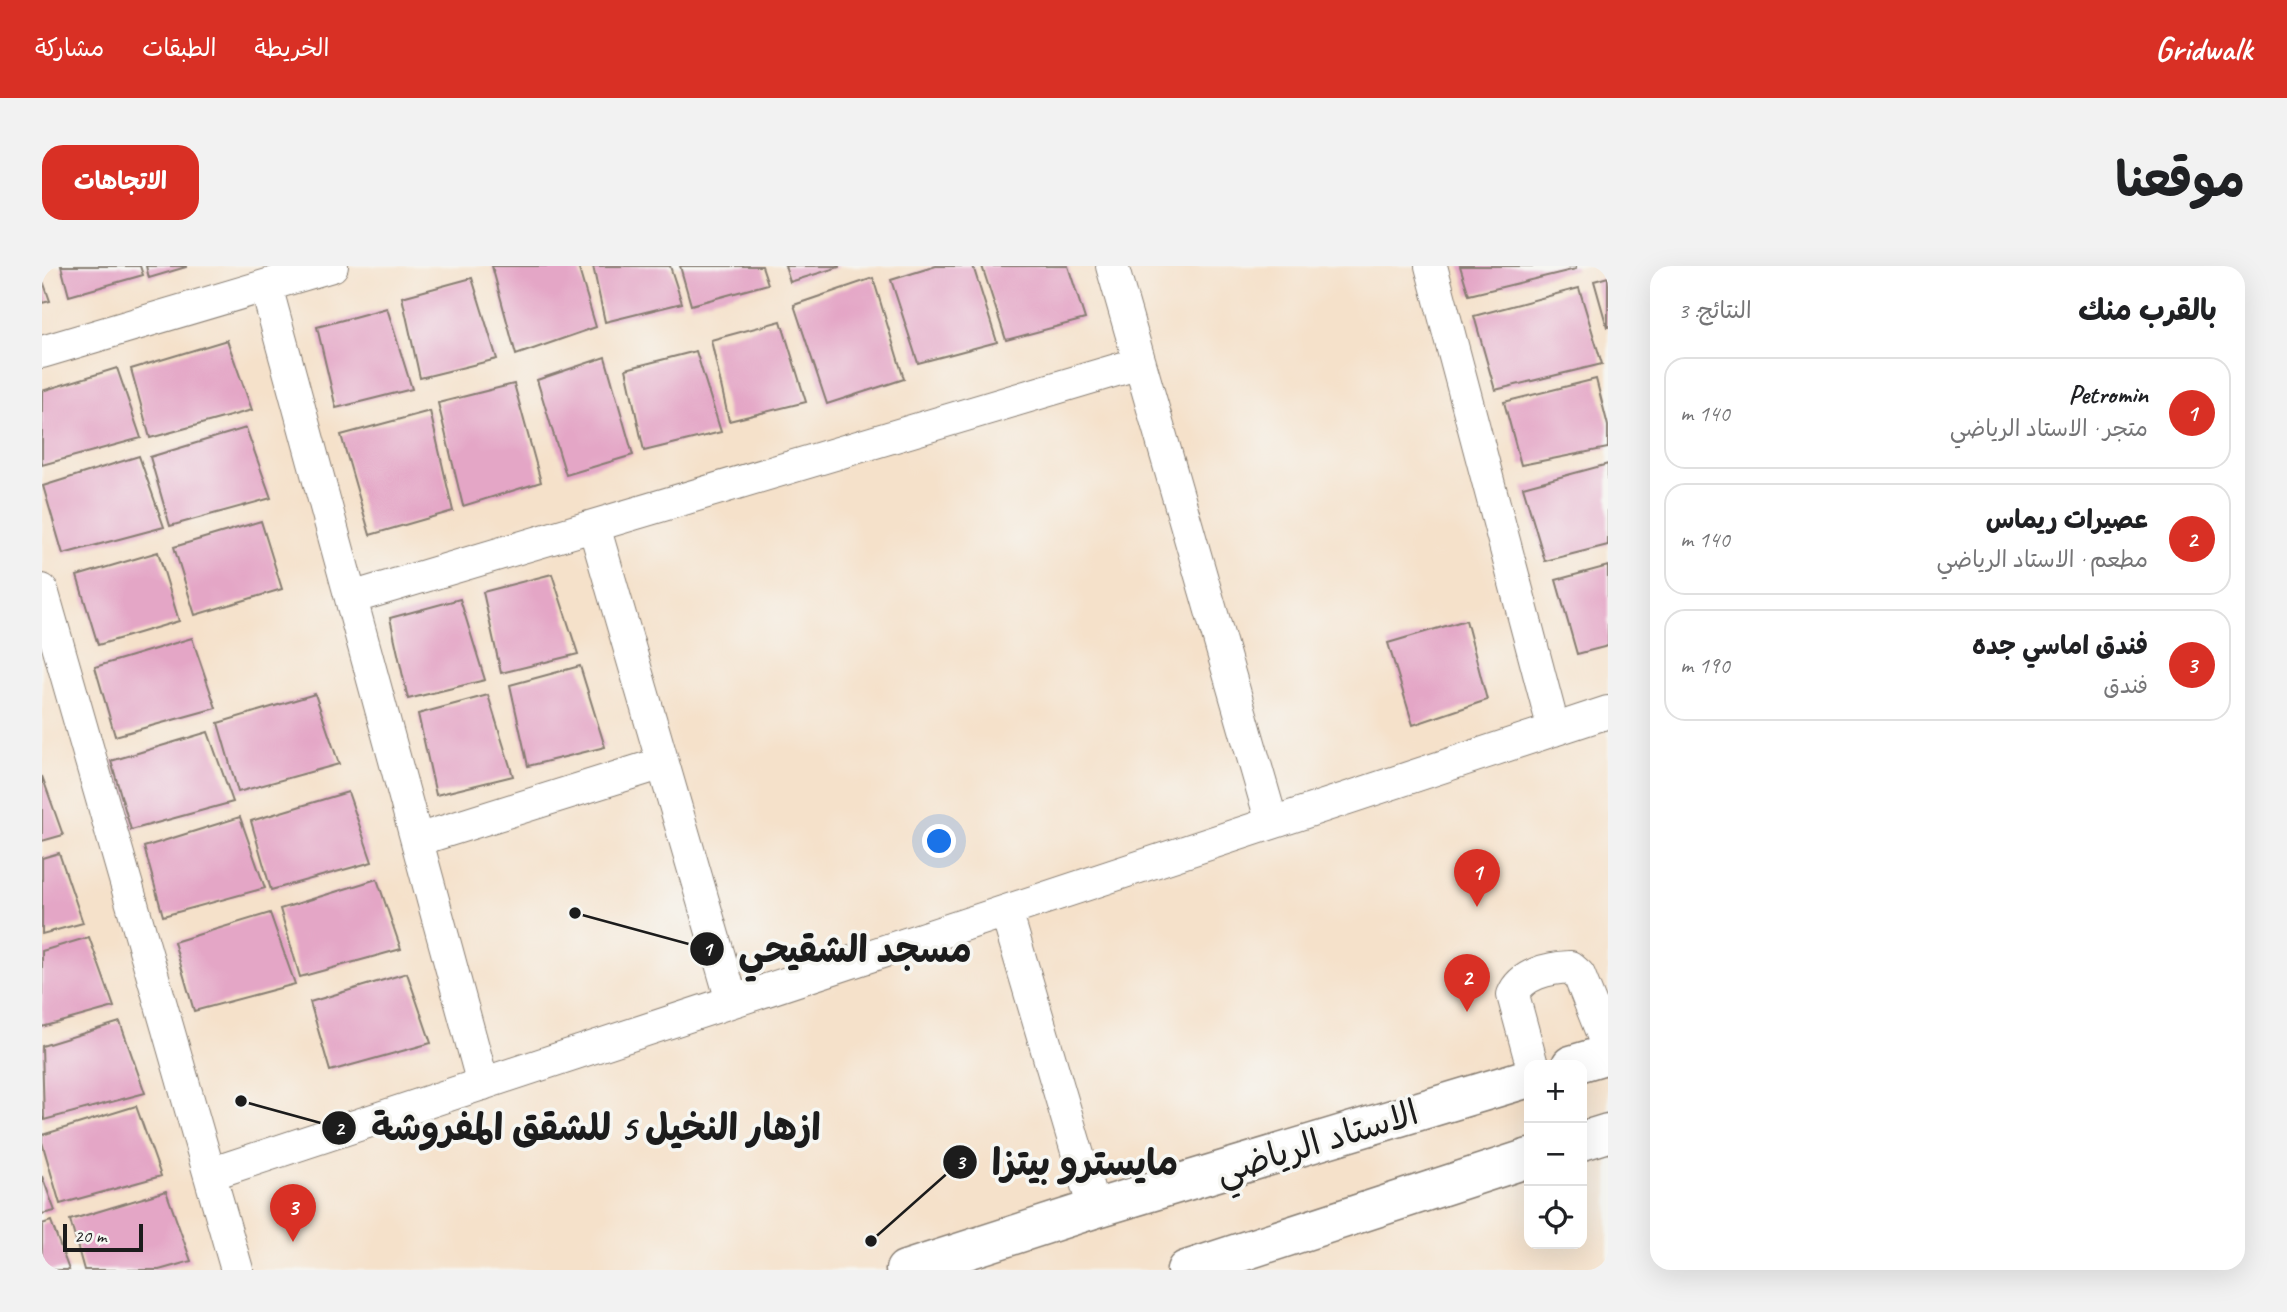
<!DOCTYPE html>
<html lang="ar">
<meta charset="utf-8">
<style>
body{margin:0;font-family:Caveat,"Playpen Sans Arabic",sans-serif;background:#f2f2f2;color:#202124;direction:rtl}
.controls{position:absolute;right:21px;bottom:21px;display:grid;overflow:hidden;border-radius:14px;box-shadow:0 7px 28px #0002}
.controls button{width:63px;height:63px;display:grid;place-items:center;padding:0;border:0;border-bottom:2px solid #e0e0e0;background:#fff;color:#202124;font:35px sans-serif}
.scale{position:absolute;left:21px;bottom:18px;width:80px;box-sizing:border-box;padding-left:7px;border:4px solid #1c1c1c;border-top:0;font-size:19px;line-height:24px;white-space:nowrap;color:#1c1c1c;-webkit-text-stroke:5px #f6f6f2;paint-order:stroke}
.you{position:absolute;left:898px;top:576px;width:24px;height:24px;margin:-18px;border:5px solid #fff;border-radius:50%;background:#1a73e8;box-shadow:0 0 0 10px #1a73e833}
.badge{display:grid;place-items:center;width:46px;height:46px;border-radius:50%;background:#d93025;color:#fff;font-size:23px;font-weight:700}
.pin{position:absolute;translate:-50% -58px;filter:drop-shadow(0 2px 4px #0008)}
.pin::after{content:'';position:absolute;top:37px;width:24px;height:21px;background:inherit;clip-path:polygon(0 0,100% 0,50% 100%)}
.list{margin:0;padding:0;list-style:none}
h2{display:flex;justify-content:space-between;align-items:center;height:91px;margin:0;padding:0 28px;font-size:30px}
h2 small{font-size:23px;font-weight:400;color:#757577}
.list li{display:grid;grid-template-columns:46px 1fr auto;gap:21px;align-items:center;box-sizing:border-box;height:112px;margin:0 14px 14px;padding:0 14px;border:2px solid #e0e0e0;border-radius:21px}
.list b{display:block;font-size:26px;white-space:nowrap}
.list p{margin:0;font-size:23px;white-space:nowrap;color:#757577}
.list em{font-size:23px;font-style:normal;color:#757577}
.icon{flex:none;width:38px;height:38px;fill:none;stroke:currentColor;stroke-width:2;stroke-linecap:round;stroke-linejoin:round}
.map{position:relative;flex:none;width:1566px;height:1004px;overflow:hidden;direction:ltr;border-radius:21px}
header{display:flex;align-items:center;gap:42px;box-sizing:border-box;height:98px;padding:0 35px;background:#d93025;color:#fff}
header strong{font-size:33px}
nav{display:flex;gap:38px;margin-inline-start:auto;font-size:24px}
.intro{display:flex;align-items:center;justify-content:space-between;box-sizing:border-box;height:168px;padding:0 42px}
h1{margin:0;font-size:49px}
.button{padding:18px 32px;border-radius:21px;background:#d93025;color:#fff;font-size:24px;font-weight:700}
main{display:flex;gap:42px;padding:0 42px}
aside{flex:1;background:#fff;border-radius:21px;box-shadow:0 7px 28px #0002}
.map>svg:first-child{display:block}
.building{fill:#e4a6c6}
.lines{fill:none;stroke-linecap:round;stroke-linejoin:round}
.minor-casing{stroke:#887e73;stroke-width:34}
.major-casing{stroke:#887e73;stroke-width:41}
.minor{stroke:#fff;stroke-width:32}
.major{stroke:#fff;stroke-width:38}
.labels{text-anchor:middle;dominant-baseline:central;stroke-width:7;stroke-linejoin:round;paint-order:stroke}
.street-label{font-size:35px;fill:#1c1c1c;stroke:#f6f6f2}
.leader{fill:none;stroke:#1c1c1c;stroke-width:2.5}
.callout-dot{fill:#1c1c1c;stroke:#f6f6f2;stroke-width:2.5}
.mark-label{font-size:21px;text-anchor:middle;font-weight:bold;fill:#fff}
.callout-label{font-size:37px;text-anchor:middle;font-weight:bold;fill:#1c1c1c;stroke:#f6f6f2;stroke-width:7;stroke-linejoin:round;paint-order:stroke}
</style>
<header>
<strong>Gridwalk</strong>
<nav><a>الخريطة</a><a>الطبقات</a><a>مشاركة</a></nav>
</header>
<div class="intro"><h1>موقعنا</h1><a class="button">الاتجاهات</a></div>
<main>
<aside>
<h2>بالقرب منك<small>النتائج: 3</small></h2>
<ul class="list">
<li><span class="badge">1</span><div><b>Petromin</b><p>متجر · الاستاد الرياضي</p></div><em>140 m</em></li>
<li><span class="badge">2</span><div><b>عصيرات ريماس</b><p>مطعم · الاستاد الرياضي</p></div><em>140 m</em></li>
<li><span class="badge">3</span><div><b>فندق اماسي جده</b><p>فندق</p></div><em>190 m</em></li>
</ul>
</aside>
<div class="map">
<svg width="1566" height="1004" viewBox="0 0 1566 1004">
<rect width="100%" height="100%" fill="#f6f6f2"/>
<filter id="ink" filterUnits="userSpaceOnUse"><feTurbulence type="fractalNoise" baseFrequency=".0143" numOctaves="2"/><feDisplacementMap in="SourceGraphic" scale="14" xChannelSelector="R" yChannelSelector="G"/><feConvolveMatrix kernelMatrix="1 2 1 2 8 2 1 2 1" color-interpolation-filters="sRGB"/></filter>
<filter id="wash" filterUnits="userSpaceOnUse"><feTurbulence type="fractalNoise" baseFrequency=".00686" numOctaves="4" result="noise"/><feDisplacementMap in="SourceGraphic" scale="28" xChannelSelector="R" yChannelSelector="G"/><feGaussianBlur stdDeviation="1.57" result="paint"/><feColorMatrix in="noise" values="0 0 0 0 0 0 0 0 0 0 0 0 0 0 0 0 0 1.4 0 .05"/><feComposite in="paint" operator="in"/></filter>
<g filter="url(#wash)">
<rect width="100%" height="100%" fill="#f5e1ca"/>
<g id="blocks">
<path class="building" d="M19,0H98L101,9L27,30Z
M104,0H144V1L107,12Z
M450,0H536L554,61L474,89Z
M551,0H628L640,37L563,56Z
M638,0H720L726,18L649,39Z
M743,0H797V1L748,16Z
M894,0H931L955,76L876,97L849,14Z
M940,0H1026L1043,53L964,74Z
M1418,0H1534V3L1427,29Z
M1566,11V61H1565L1552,15Z
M0,12L8,35L0,37Z
M430,12L455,93L378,112L360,31Z
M831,12L862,113L785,138L752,39Z
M1537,22L1560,98L1453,124L1432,50Z
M345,42L370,123L294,142L275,61Z
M739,55L764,136L687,155L669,74Z
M185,74L210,144L108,172L89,103Z
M654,85L679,166L602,185L584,103Z
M563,91L591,189L524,209L495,114Z
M75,102L99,172L0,199V125Z
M1554,113L1566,160V182L1479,199L1462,136Z
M472,118L499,216L421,240L396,137Z
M388,145L411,245L328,269L299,169Z
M204,162L229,232L128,260L108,191Z
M97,190L122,261L21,288L1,220Z
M1566,198V279L1503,295L1481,221Z
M219,255L240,323L153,349L132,281Z
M116,286L137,355L56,379L35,310Z
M1566,300V380L1535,388L1514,314Z
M510,308L536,388L459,407L441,326Z
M418,333L443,414L366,433L348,352Z
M1424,354L1445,434L1371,459L1346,377Z
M150,372L174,442L73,470L53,401Z
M538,400L563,481L486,500L468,419Z
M273,428L297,498L196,526L176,457Z
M446,429L471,510L394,529L376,448Z
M166,466L191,536L89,564L69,495Z
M0,510L21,569L0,575Z
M306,526L330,596L229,624L209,555Z
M198,551L223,622L121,650L102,581Z
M17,587L41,657L0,668V592Z
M335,613L359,683L258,711L238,643Z
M228,647L253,718L152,745L132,676Z
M47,671L72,741L0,761V685Z
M365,707L389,777L288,805L268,736Z
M78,756L103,827L2,854L0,780Z
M94,840L119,910L18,938L0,876V869Z
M0,910L13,945L0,948Z
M124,925L149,995L117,1004H42L28,954Z
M9,955L27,1004H0V958Z"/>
</g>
</g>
<g filter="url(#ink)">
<use href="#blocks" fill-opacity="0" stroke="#887e73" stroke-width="2"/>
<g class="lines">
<g class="minor-casing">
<path id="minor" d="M1070,0L1230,557
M1389,0L1512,464
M224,20L441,818
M0,86L290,0
M552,260L690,735
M0,324L195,1004
M309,332L1098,97
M375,574L621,497
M964,645L1052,943
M1490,799L1471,729C1479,708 1507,702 1528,701L1537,709L1566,782
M168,908L1566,446"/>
</g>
<g class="major-casing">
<path id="major" d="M1529,799L1566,788
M1540,875L1566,867
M863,1004L1052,943L1487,812
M1144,1004L1487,892"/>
</g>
<use href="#minor" class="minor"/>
<use href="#major" class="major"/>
</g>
</g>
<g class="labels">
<g class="street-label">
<text transform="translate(1275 876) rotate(-17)">الاستاد الرياضي</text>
</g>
</g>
<path class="leader" d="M533 647L665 683M199 835L297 862M829 975L918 896"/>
<g class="callout-dot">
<circle cx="533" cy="647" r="7"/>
<circle cx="199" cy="835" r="7"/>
<circle cx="829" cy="975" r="7"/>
<circle cx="665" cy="683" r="18"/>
<circle cx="297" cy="862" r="18"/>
<circle cx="918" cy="896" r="18"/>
</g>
<g class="mark-label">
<text x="665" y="690">1</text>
<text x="297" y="869">2</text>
<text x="918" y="903">3</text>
</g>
<g class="callout-label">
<text x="813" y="696">مسجد الشقيحي</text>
<text x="554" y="874">ازهار النخيل 5 للشقق المفروشة</text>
<text x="1043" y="909">مايسترو بيتزا</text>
</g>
</svg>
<div class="controls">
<button>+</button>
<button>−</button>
<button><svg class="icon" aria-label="locate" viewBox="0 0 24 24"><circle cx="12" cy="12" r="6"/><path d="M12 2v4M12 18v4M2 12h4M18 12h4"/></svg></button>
</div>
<div class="scale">20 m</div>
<div class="you"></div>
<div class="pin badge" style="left:1435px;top:641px">1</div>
<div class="pin badge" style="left:1425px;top:746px">2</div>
<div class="pin badge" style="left:251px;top:976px">3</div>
</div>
</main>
